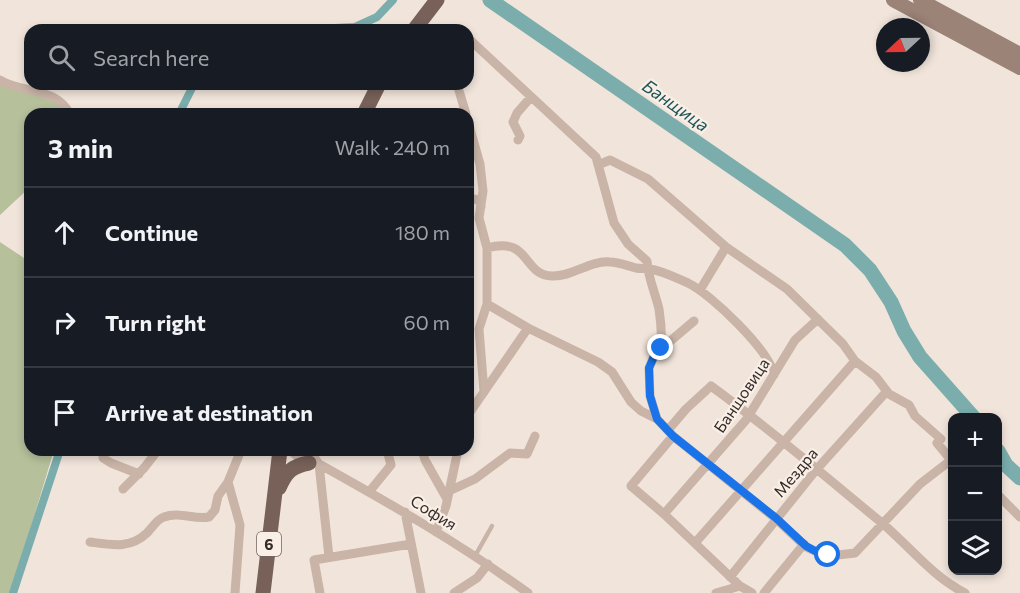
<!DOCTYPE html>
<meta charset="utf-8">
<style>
body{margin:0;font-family:Commissioner,sans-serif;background:#20242c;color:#f1f3f6}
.controls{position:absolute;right:18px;bottom:18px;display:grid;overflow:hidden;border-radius:12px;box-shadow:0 3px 9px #0003}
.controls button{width:54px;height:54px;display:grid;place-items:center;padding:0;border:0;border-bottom:2px solid #363941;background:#171b24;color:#f1f3f6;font:30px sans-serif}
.compass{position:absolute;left:876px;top:18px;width:54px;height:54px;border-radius:50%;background:#171b24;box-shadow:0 3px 9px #0003;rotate:248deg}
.stop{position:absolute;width:18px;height:18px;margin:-14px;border:4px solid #1a73e8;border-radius:50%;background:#fff}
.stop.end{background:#1a73e8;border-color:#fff;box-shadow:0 2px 6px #0008}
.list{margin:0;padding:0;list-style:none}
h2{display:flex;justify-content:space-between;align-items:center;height:78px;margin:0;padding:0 24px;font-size:26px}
h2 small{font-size:20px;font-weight:400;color:#9ea1a6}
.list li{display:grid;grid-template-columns:39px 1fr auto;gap:18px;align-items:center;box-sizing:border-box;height:90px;padding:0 24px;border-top:2px solid #363941}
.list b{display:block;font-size:22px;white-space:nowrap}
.list em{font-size:20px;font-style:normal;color:#9ea1a6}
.icon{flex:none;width:33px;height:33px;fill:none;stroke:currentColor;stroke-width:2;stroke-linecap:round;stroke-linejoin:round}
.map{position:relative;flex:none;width:1020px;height:593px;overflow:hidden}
.search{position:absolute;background:#171b24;box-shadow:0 3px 9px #0003;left:24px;top:24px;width:450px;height:66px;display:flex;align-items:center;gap:15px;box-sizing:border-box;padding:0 21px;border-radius:18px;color:#9ea1a6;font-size:22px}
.panel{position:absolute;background:#171b24;box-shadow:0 3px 9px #0003;left:24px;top:108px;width:450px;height:348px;border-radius:18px}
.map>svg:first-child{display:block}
.green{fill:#b6c09b}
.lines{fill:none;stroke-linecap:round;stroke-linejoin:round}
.canal{stroke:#7aadac;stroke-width:8}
.river{stroke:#7aadac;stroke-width:15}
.service{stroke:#c9b4a7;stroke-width:4.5}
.minor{stroke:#c9b4a7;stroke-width:9}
.secondary{stroke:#9c8378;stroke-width:14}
.primary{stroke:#776159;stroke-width:15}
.route{stroke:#1a73e8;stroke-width:8}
.labels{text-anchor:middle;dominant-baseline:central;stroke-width:4.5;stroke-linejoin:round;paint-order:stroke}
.shield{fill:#f9efe7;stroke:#706661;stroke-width:1.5}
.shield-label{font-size:15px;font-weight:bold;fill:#352b27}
.street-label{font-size:16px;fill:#352b27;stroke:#f9efe7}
.water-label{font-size:18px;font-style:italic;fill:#1e5656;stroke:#f9efe7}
</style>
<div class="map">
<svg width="1020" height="593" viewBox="0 0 1020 593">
<rect width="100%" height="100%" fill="#f1e5db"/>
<path class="green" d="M0,80L66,107L63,114H30V187L0,215Z
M0,242L30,262V450H54L11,593H0Z"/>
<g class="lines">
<path class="canal" d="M294,30L355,27L377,17L393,0
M179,114L194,84
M13,593L60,450"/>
<path class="river" d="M490,0L845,245L870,270L891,302L904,331L920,357L974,418
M998,451L1006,465L1020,478"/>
<path class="service" d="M475,556L492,526"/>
<path class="minor" d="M468,38L596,157L614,223L628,244L647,261C648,278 655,292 659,309C661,322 662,335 661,348
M0,80C23,94 55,86 70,114
M457,84L466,114
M468,122L480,164L483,191L479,218L487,248V304L479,329L484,392
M518,140L520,136L513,122L517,113L531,97
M598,165L610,160L648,179L726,247L787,289L843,344L855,361L876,377L889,394L909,405L915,416L941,439L937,443L952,461
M468,198L479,200L481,207
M487,248C531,236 522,275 552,276C572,277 590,260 610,262C618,262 628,266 636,268C641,269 645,268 650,269C663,271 676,278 688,283C711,294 770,351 774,375
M700,290L726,247
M487,304L528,328L598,362L612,372L631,402L641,411L657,419
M694,321L655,354L649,368L650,396L657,419L673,436L775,518L806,547L817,552L838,555L855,553L920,484L951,460
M468,415L528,328
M668,430L686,409L711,386C770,429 826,477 882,523C909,546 933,577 965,593
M673,436L631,486L664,514L740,586L752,593
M103,450V458L111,463L139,474
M290,450C298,458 307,463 319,464C391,504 462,545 528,593
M307,450L312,454L319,464L329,557
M422,450L425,460L447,499
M123,489L144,468L158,450
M449,491L475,479L510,453L527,454L535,436
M369,492L391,465L387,450
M998,495L1020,517
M405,512L421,593
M664,514L746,420L795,340L818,319
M436,532L446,506L458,450
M90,542C112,545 130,549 147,533C152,528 157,519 164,517C179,511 194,520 209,517L215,510L218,496L228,482
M695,543L855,361
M730,577L816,470L887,391
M235,593L240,525L228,482L241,450
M320,593L314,560L411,544
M454,593L477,578L488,564
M716,593L740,586
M764,593L804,544"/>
<path class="secondary" d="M893,0L1020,68
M920,0L1020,54"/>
<path class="primary" d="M414,30L437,0
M364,114L379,84
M279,488C286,472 292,466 309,463
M263,593L280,450"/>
</g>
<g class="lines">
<path class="route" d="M661,348L655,354L649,368L650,396L657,419L673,436L776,518L806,546L817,552L828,555"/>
</g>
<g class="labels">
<rect class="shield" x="257" y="532" width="24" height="24" rx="4.5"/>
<g class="shield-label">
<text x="269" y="544">6</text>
</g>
<g class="street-label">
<text transform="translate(741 395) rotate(-56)">Банщовица</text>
<text transform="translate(795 472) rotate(-50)">Мездра</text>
<text transform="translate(434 512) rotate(32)">София</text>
</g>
<g class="water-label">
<text transform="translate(676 105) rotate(35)">Банщица</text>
</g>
</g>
</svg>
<div class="controls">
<button>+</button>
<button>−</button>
<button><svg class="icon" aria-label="layers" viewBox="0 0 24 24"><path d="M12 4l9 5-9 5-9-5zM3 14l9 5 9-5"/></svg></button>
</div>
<svg class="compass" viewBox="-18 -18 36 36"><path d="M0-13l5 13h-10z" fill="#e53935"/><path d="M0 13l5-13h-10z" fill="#9ea1a6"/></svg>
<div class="stop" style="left:828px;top:555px"></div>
<div class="stop end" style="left:661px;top:348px"></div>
<div class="search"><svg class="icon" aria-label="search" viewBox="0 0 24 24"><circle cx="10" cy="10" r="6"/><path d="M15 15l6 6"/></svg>Search here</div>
<section class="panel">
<h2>3 min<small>Walk · 240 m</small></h2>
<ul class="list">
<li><svg class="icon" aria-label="ahead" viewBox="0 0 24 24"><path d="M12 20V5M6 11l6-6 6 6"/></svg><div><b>Continue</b></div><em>180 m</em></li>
<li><svg class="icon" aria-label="right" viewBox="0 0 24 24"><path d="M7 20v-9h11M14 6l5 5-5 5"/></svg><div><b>Turn right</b></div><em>60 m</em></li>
<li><svg class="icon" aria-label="arrive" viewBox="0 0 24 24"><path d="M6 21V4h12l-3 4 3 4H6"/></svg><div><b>Arrive at destination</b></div></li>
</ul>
</section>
</div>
